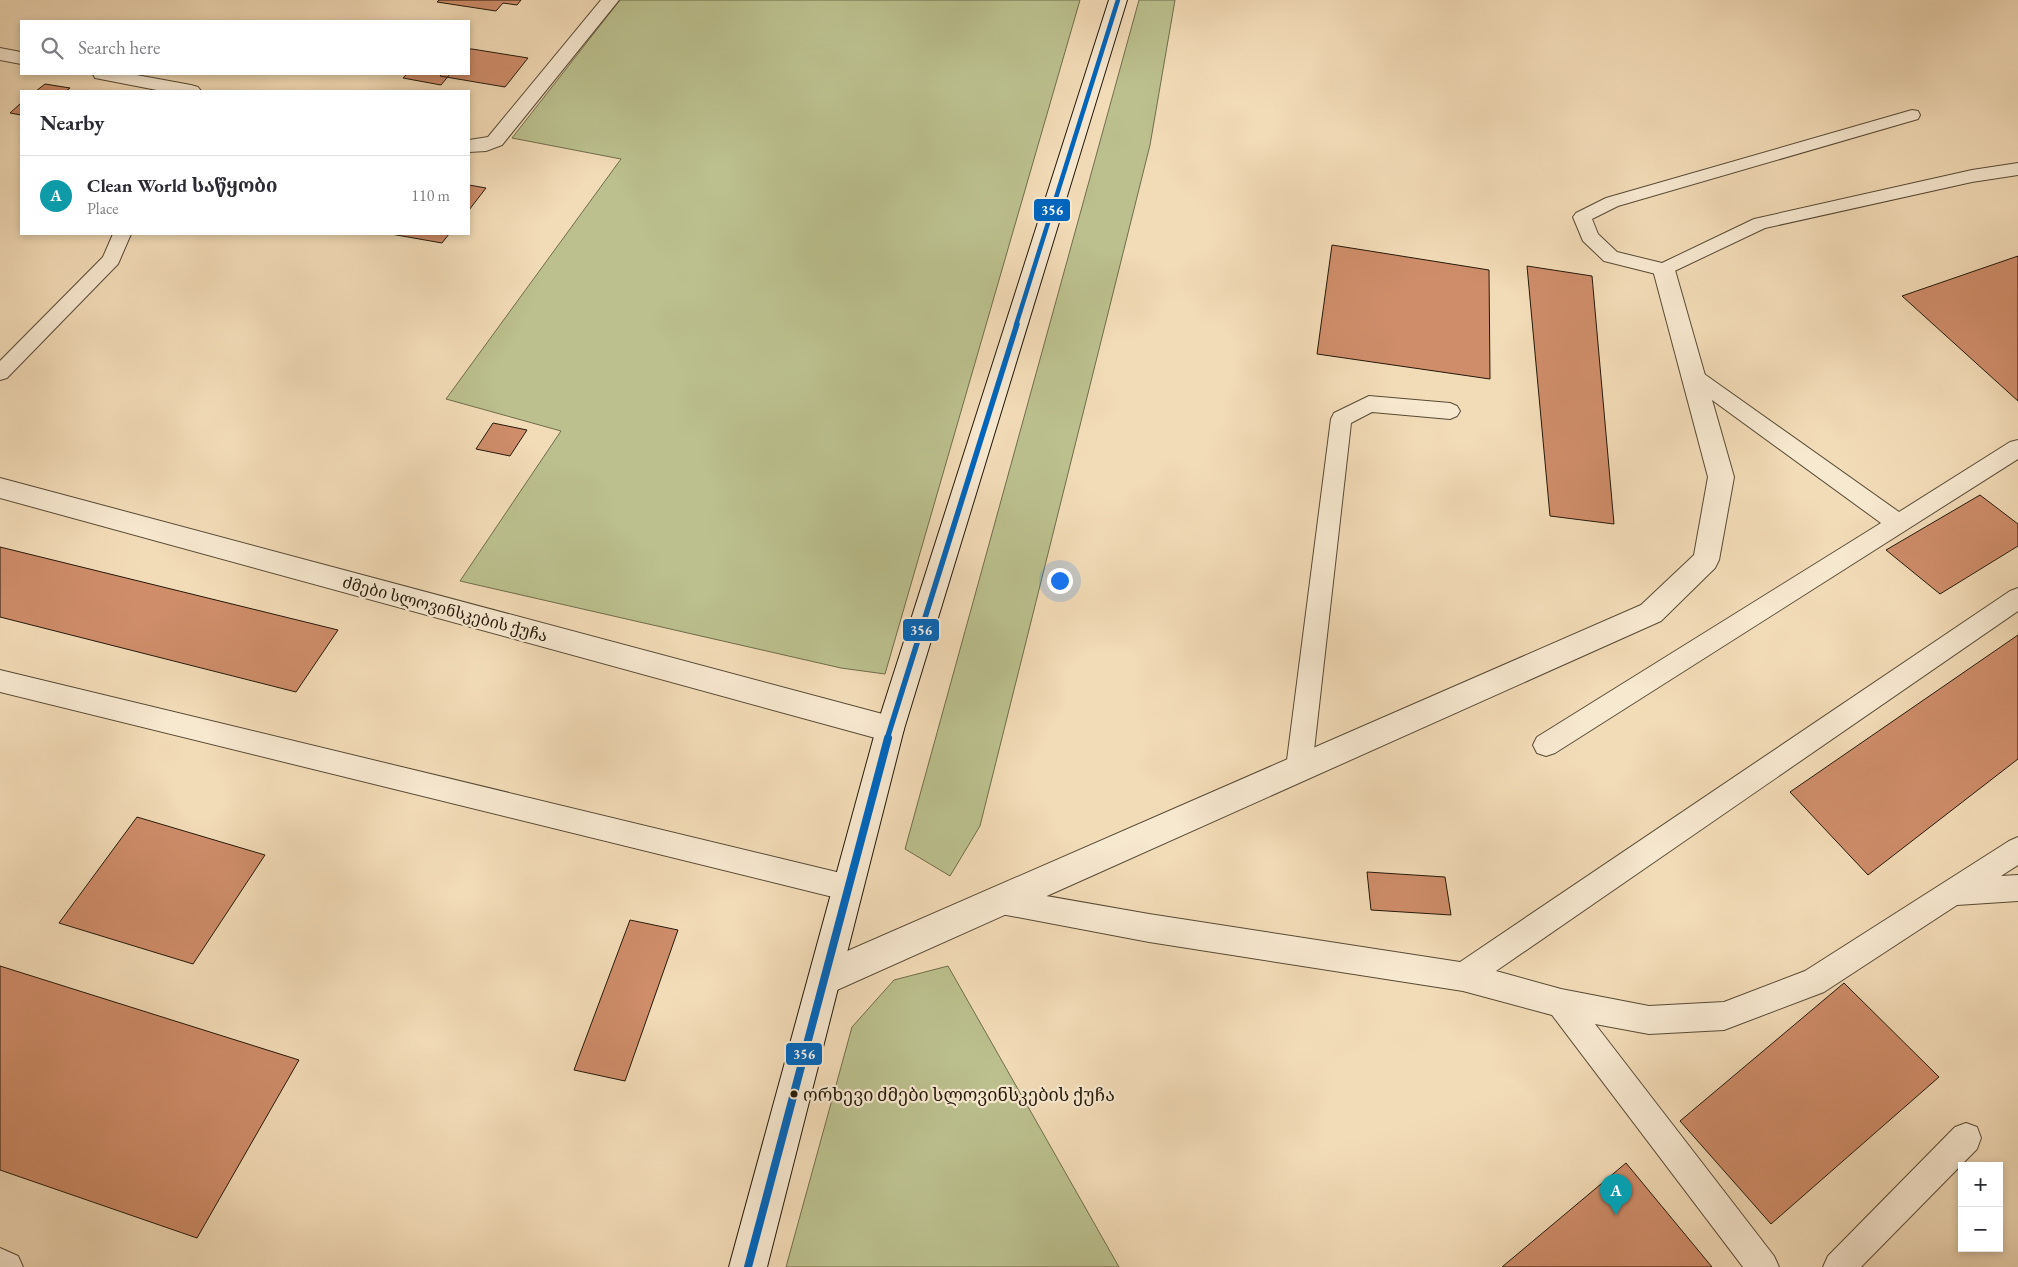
<!DOCTYPE html>
<meta charset="utf-8">
<style>
body{margin:0;font-family:"EB Garamond","Noto Serif Georgian",serif;background:#f7f7f7;color:#2b2b33}
.controls{position:absolute;right:15px;bottom:15px;display:grid;overflow:hidden;border-radius:0px;box-shadow:0 2px 8px #0003}
.controls button{width:45px;height:45px;display:grid;place-items:center;padding:0;border:0;border-bottom:1px solid #e1e1e2;background:#fff;color:#2b2b33;font:25px sans-serif}
.you{position:absolute;left:1059px;top:580px;width:18px;height:18px;margin:-12px;border:4px solid #fff;border-radius:50%;background:#1a73e8;box-shadow:0 0 0 8px #1a73e833}
.badge{display:grid;place-items:center;width:32px;height:32px;border-radius:50%;background:#ea580c;color:#fff;font-size:16px;font-weight:700}
.pin{position:absolute;translate:-50% -41px;filter:drop-shadow(0 1px 2px #0008)}
.pin::after{content:'';position:absolute;top:26px;width:18px;height:15px;background:inherit;clip-path:polygon(0 0,100% 0,50% 100%)}
.list{margin:0;padding:0;list-style:none}
h2{display:flex;justify-content:space-between;align-items:center;height:65px;margin:0;padding:0 20px;font-size:21px}
h2 small{font-size:16px;font-weight:400;color:#7c7c81}
.list li{display:grid;grid-template-columns:32px 1fr auto;gap:15px;align-items:center;box-sizing:border-box;height:80px;padding:0 20px;border-top:1px solid #e1e1e2}
.list b{display:block;font-size:19px;white-space:nowrap}
.list p{margin:0;font-size:16px;white-space:nowrap;color:#7c7c81}
.list em{font-size:16px;font-style:normal;color:#7c7c81}
.icon{flex:none;width:28px;height:28px;fill:none;stroke:currentColor;stroke-width:2;stroke-linecap:round;stroke-linejoin:round}
.map{position:relative;flex:none;width:2018px;height:1267px;overflow:hidden}
.search{position:absolute;background:#fff;box-shadow:0 2px 8px #0003;left:20px;top:20px;width:450px;height:55px;display:flex;align-items:center;gap:12px;box-sizing:border-box;padding:0 18px;border-radius:0px;color:#7c7c81;font-size:19px}
.panel{position:absolute;background:#fff;box-shadow:0 2px 8px #0003;left:20px;top:90px;width:450px;height:145px;border-radius:0px}
.map>svg:first-child{display:block}
.green{fill:#bbc08e;stroke:#706c4c}
.building{fill:#cf8d6a;stroke:#241909}
.lines{fill:none;stroke-linecap:round;stroke-linejoin:round}
.lane-casing{stroke:#584a34;stroke-width:2}
.street-casing{stroke:#584a34;stroke-width:2}
.secondary-casing{stroke:#241909;stroke-width:2}
.lane{fill:#f7e8d0;fill-rule:evenodd}
.street{fill:#f7e8d0;fill-rule:evenodd}
.secondary{fill:#f7e8d0;fill-rule:evenodd}
.bus-1-far2-casing{stroke:#f7e8d0;stroke-width:7}
.bus-1-far1-casing{stroke:#f7e8d0;stroke-width:9}
.bus-1-casing{stroke:#f7e8d0;stroke-width:11}
.bus-1-far2{stroke:#0065bd;stroke-width:4.5}
.bus-1-far1{stroke:#0065bd;stroke-width:5.5}
.bus-1{stroke:#0065bd;stroke-width:8}
.bus-dot{fill:#241909;stroke:#f7e8d0;stroke-width:2}
.labels{text-anchor:middle;dominant-baseline:central;stroke-width:4.5;stroke-linejoin:round;paint-order:stroke}
.street-label{font-size:16px;fill:#241909;stroke:#f7e8d0}
.near-bus-label{font-size:18px;fill:#241909;stroke:#f7e8d0;text-anchor:start}
.line-badge{stroke:#f7e8d0;stroke-width:2}
.badge-label{font-size:14px;text-anchor:middle;font-weight:bold;fill:#fff}
</style>
<div class="map">
<svg width="2018" height="1267" viewBox="0 0 2018 1267">
<rect width="100%" height="100%" fill="#f2dbb7"/>
<filter id="stains"><feTurbulence type="fractalNoise" baseFrequency=".004" numOctaves="4"/><feColorMatrix values="0 0 0 0 .2 0 0 0 0 .09 0 0 0 0 .02 0 0 0 .5 -.17"/></filter>
<radialGradient id="worn" r=".72"><stop offset=".6" stop-color="#630" stop-opacity="0"/><stop offset="1" stop-color="#630" stop-opacity=".3"/></radialGradient>
<path class="green" d="M620,0H1080L885,674L841,668L460,581L561,431L446,399L621,159L512,138Z
M1139,0H1175L1150,145L980,826L950,876L905,849Z
M948,966L1119,1267H786L852,1027L894,980Z"/>
<path class="building" d="M439,0H521L517,5L503,3L496,11L437,2Z
M469,49H472L528,58L505,87L440,76L442,74H469Z
M407,74H450L441,85L403,78Z
M45,84L70,88L66,91H36Z
M21,103V115L10,113Z
M469,185L486,188L469,210Z
M391,234H449L442,243Z
M1332,245L1489,270L1490,379L1317,354Z
M2018,256V401L1902,296Z
M1527,266L1592,276L1614,524L1550,516Z
M493,423L527,430L510,456L476,449Z
M1980,495L2018,524V546L1940,594L1886,550Z
M0,547L338,630L296,692L0,617Z
M2018,635V759L1868,875L1790,792Z
M137,817L265,855L193,964L59,923Z
M1367,872L1445,877L1451,915L1371,910Z
M630,920L678,930L625,1081L574,1070Z
M0,966L299,1060L197,1238L0,1170Z
M1844,983L1939,1077L1771,1224L1680,1121Z
M1626,1163L1712,1267H1502Z"/>
<g class="lines">
<g class="lane-casing">
<path id="lane" d="M1912,110L1918,111L1920,115L1918,119L1618,206L1592,219L1598,234L1617,252L1662,263L1754,219L1972,170L2018,163V175L1972,182L1765,228L1664,276L1604,261L1583,241L1573,217L1576,213L1606,198Z
M113,234H131L118,264L7,378L0,380V361L103,257Z
M1693,369L1700,371L1899,512L2010,442L2018,440V459L1555,753L1546,756L1537,753L1533,745L1537,737L1881,523L1686,381L1683,376L1686,371Z
M1369,396L1450,403L1457,406L1460,411L1457,416L1450,419L1372,412L1351,423L1312,768L1308,776L1299,780L1290,776L1286,768L1331,419L1334,413Z
M2018,588V611L1496,971L1561,989L1649,1006L1724,1002L1805,971L2009,841L2018,837V865L2001,876L2018,875V901L1957,905L1824,992L1724,1030L1649,1034L1595,1024L1774,1256L1779,1267H1743L1552,1015L1463,991L1149,942L1001,914L991,910L987,901L991,892L1001,888L1149,914L1460,962L2010,591Z
M0,670L849,875L859,879L863,888L859,897L849,901L0,692Z
M1966,1123L1977,1127L1981,1138L1977,1149L1861,1267H1823L1828,1256L1955,1127Z
M0,1248L18,1256L23,1267H0Z"/>
</g>
<g class="street-casing">
<path id="street" d="M601,0H619L502,145L486,151L469,152V140L488,137Z
M0,48L21,52V64L0,60Z
M93,74H131L191,85L198,87L201,91H162L95,78Z
M1664,263L1672,265L1675,270L1734,477L1719,560L1715,568L1661,621L837,990L825,994L813,990L809,978L813,966L1641,605L1694,555L1708,477L1653,270L1656,265Z
M0,478L890,716L900,720L904,729L900,738L890,742L0,498Z"/>
</g>
<g class="secondary-casing">
<path id="secondary" d="M1109,0H1127L904,729L767,1267H729L876,729Z"/>
</g>
<use href="#lane" class="lane"/>
<use href="#street" class="street"/>
<use href="#secondary" class="secondary"/>
<g class="bus-1-far2-casing">
<path id="bus-1-far2" d="M1016,325L1118,0"/>
</g>
<g class="bus-1-far1-casing">
<path id="bus-1-far1" d="M887,739L1017,324"/>
</g>
<g class="bus-1-casing">
<path id="bus-1" d="M748,1267L888,738"/>
</g>
<use href="#bus-1-far2" class="bus-1-far2"/>
<use href="#bus-1-far1" class="bus-1-far1"/>
<use href="#bus-1" class="bus-1"/>
</g>
<circle class="bus-dot" cx="794" cy="1094" r="4.5"/>
<g class="labels">
<g class="street-label">
<text transform="translate(445 609) rotate(15)">ძმები სლოვინსკების ქუჩა</text>
</g>
<g class="near-bus-label">
<text x="803" y="1094">ორხევი ძმები სლოვინსკების ქუჩა</text>
</g>
</g>
<g class="line-badge">
<rect x="1033" y="198" width="38" height="24" rx="5" fill="#0065bd"/>
<rect x="902" y="618" width="38" height="24" rx="5" fill="#0065bd"/>
<rect x="785" y="1042" width="38" height="24" rx="5" fill="#0065bd"/>
</g>
<g class="badge-label">
<text x="1052" y="215">356</text>
<text x="921" y="635">356</text>
<text x="804" y="1059">356</text>
</g>
<rect width="100%" height="100%" filter="url(#stains)"/>
<rect width="100%" height="100%" fill="url(#worn)"/>
</svg>
<div class="controls">
<button>+</button>
<button>−</button>
</div>
<div class="you"></div>
<div class="pin badge" style="left:1616px;top:1215px;background:#0f9aa8">A</div>
<div class="search"><svg class="icon" aria-label="search" viewBox="0 0 24 24"><circle cx="10" cy="10" r="6"/><path d="M15 15l6 6"/></svg>Search here</div>
<section class="panel">
<h2>Nearby<small></small></h2>
<ul class="list">
<li><span class="badge" style="background:#0f9aa8">A</span><div><b>Clean World საწყობი</b><p>Place</p></div><em>110 m</em></li>
</ul>
</section>
</div>
